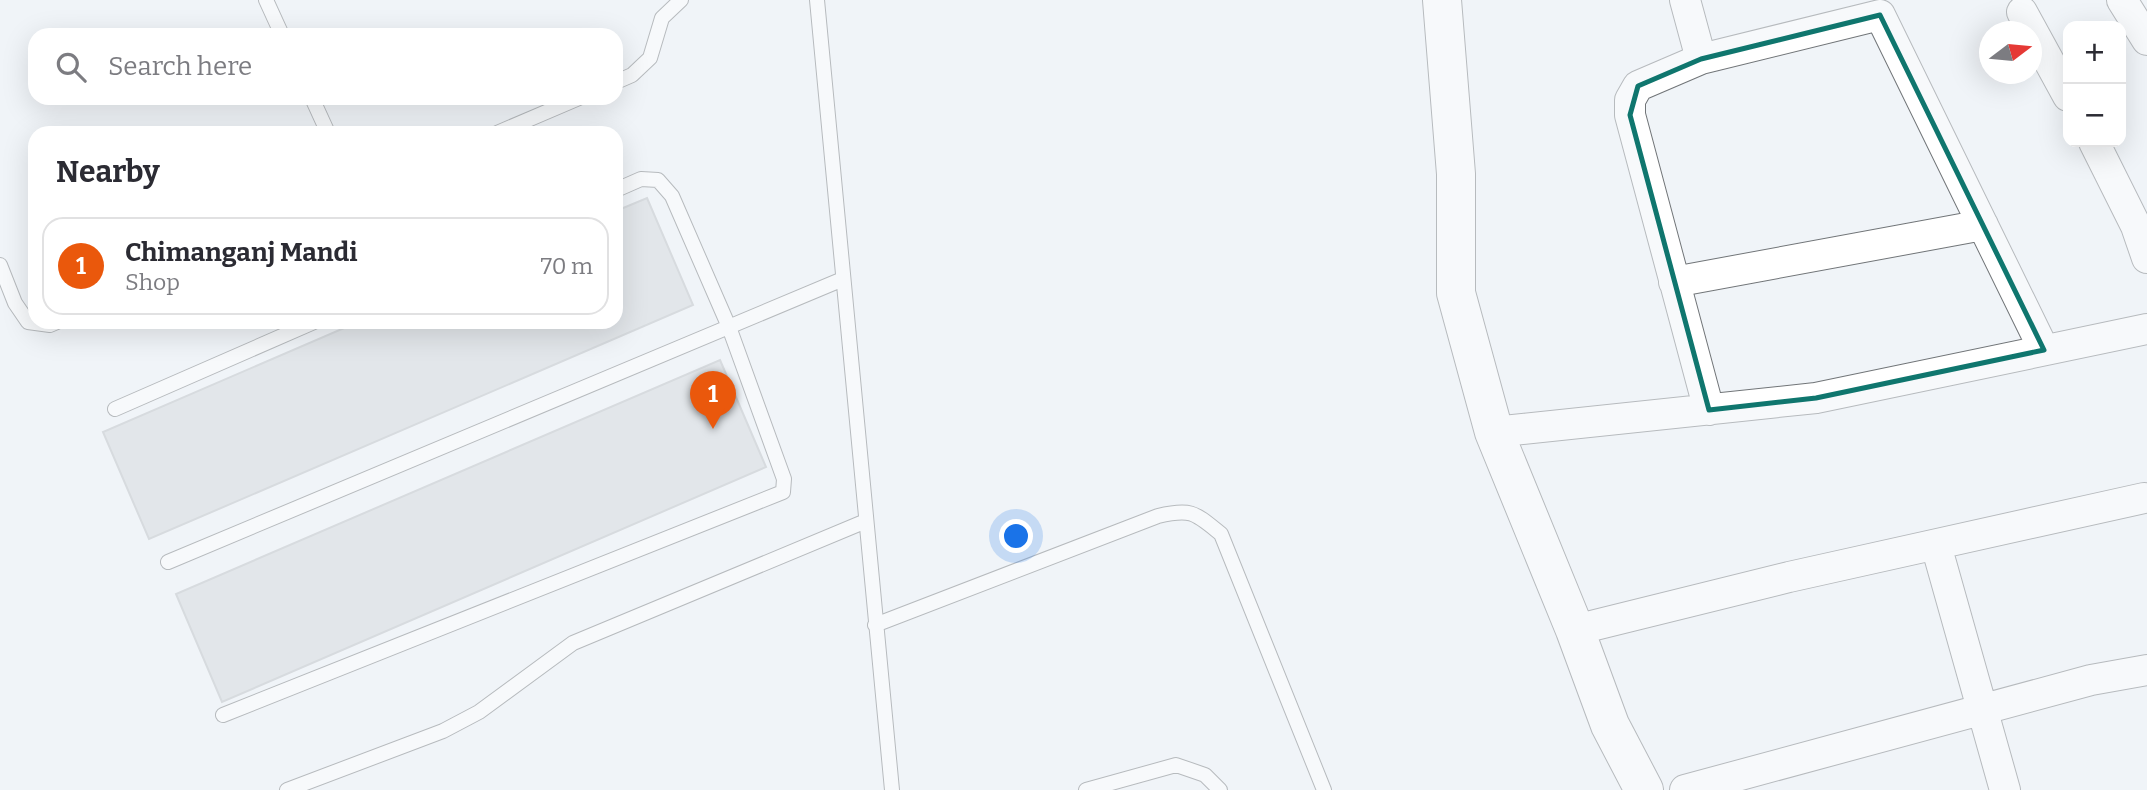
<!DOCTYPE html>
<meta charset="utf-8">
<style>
body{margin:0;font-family:Bitter,serif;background:#f7f7f7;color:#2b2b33}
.controls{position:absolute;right:21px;top:21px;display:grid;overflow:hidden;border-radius:14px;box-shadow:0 7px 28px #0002}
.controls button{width:63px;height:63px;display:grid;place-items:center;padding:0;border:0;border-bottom:2px solid #e1e1e2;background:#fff;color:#2b2b33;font:35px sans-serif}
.compass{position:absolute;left:1979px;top:21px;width:63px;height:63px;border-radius:50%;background:#fff;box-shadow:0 7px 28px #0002;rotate:74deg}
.you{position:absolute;left:1017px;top:537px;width:24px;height:24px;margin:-18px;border:5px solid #fff;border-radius:50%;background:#1a73e8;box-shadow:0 0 0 10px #1a73e833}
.badge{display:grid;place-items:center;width:46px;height:46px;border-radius:50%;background:#ea580c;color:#fff;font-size:23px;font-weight:700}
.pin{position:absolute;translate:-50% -58px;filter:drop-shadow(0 2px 4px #0008)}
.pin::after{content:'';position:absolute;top:37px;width:24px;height:21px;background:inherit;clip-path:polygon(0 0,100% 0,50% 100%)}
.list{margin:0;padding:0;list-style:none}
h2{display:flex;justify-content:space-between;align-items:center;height:91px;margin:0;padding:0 28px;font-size:30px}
h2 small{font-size:23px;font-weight:400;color:#7c7c81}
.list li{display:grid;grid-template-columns:46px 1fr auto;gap:21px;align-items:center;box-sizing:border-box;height:98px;margin:0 14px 14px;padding:0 14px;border:2px solid #e1e1e2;border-radius:21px}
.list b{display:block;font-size:26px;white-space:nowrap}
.list p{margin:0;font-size:23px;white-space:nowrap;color:#7c7c81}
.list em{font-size:23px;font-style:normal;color:#7c7c81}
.icon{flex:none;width:38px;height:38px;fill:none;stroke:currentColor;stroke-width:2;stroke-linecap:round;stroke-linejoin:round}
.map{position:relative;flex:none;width:2147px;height:790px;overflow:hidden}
.search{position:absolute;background:#fff;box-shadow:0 7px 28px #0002;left:28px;top:28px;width:595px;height:77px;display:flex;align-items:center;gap:18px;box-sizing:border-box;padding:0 24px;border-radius:21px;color:#7c7c81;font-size:26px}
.panel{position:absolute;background:#fff;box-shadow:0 7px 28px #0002;left:28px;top:126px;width:595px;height:203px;border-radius:21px}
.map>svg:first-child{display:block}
.building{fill:#d1d6d9;stroke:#b8bcc0;stroke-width:2}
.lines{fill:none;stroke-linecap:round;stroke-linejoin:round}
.lane-casing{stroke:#717578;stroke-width:16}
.street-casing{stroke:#717578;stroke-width:32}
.secondary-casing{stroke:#717578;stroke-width:40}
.lane{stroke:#fff;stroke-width:14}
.street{stroke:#fff;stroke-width:30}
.secondary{stroke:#fff;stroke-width:38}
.marked{fill:none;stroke:#0f766e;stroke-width:5;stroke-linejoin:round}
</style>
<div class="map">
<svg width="2147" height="790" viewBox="0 0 2147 790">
<rect width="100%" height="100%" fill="#f0f4f8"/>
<path class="building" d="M647,198L693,305L149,539L103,432L358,322H616V211Z
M720,360L766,467L222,702L176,594Z"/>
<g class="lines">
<g class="lane-casing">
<path id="lane" d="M266,0L282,35
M817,0L892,790
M616,82L632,75L650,58L662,18L681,0
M312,98L328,133
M497,133L579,98
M0,265L15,303L28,322L50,325L57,322
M115,409L314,322
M168,562L843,279
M875,625L1158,516C1192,508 1195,513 1221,534L1324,790
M223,715L783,492L784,479L729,327L672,196L658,180L641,179L616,190
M287,790L443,731L479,712L573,643L866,521
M1086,790L1176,765L1205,775L1220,790"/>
</g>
<g class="street-casing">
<path id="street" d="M1685,0L1701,59
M2122,0L2147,40
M2022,12L2068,96
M2094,142L2136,226L2147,258
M1674,282L1983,225
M1709,410L1630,115V100L1638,86L1701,59L1880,15L2044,350
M1494,432L1816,398L2147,329
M1936,545L2005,790
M1575,630L1789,577L2144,498
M1685,790L2091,680L2147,670"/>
</g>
<g class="secondary-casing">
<path id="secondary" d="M1442,0L1456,174V293L1494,432L1575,630L1610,725L1644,790"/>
</g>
<use href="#lane" class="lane"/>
<use href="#street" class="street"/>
<use href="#secondary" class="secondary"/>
</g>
<path d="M0 0H2147V790H0ZM1880,15L2044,350L1816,398L1709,410L1630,115L1638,86L1701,59Z" fill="#f0f4f8" fill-opacity=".55" fill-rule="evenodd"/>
<path class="marked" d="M1880,15L2044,350L1816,398L1709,410L1630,115L1638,86L1701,59Z"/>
</svg>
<div class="controls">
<button>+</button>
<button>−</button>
</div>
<svg class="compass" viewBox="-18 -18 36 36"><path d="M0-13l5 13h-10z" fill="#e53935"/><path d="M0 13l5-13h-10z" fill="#7c7c81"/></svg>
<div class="you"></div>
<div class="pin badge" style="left:713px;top:429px">1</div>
<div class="search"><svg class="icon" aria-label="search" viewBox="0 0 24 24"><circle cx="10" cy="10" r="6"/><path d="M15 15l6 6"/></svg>Search here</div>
<section class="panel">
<h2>Nearby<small></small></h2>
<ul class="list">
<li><span class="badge">1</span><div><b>Chimanganj Mandi</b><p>Shop</p></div><em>70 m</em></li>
</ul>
</section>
</div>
